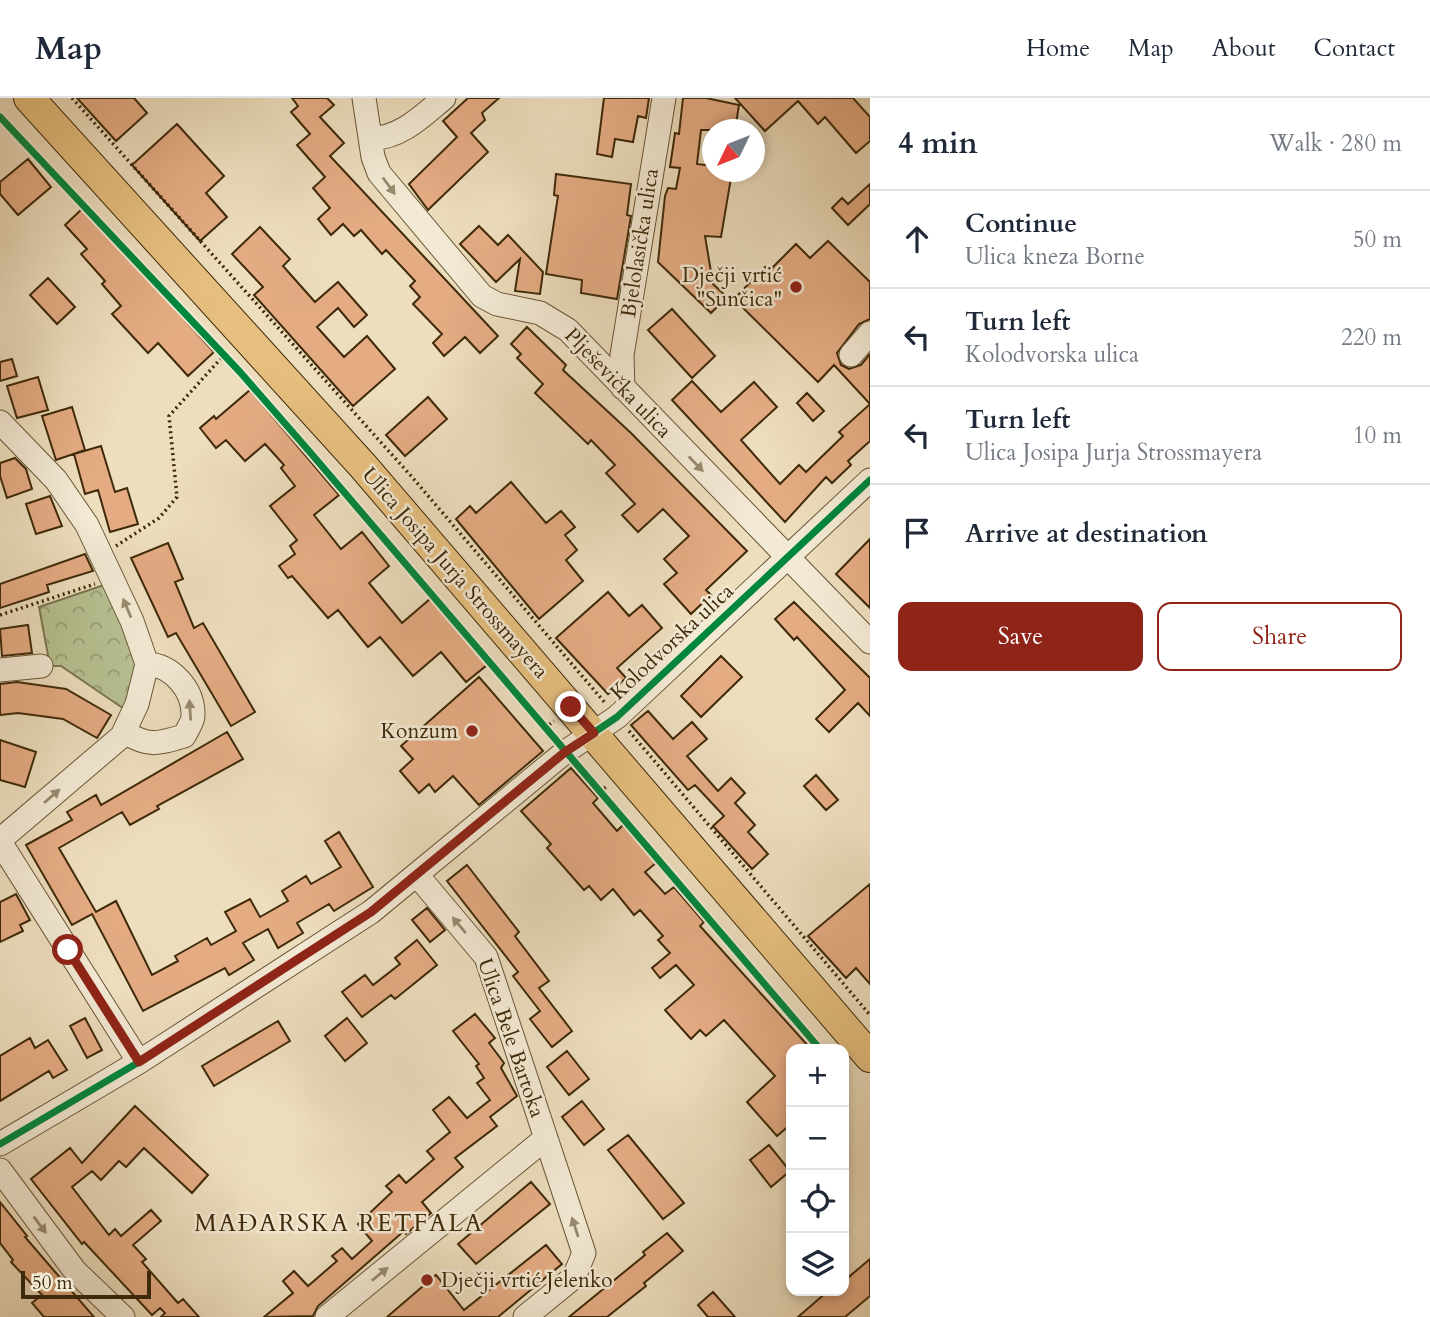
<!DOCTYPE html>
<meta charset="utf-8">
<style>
body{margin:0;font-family:Cardo,serif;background:#f2f2f3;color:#1f2937}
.controls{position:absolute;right:21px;bottom:21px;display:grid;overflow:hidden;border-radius:14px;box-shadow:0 4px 10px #0003}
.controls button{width:63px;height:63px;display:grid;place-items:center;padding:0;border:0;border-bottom:2px solid #e0e1e3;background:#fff;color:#1f2937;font:35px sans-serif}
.compass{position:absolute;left:702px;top:21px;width:63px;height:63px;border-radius:50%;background:#fff;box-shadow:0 4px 10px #0003;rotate:227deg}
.scale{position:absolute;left:21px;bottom:18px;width:130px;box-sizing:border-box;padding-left:7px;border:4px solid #3e2908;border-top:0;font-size:19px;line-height:24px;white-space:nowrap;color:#3e2908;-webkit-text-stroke:5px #f3ead5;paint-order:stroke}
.stop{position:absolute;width:21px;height:21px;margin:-16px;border:5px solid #8f2418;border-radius:50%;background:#fff}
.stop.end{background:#8f2418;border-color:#fff;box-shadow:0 2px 7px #0008}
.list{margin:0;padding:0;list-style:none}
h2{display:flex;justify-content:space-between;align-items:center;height:91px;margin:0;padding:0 28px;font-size:30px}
h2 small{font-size:23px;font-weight:400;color:#747a83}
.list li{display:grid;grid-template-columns:46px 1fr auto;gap:21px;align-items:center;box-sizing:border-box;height:98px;padding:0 28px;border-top:2px solid #e0e1e3}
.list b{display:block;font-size:26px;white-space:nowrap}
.list p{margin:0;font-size:23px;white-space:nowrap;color:#747a83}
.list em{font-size:23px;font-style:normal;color:#747a83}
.actions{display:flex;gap:14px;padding:21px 28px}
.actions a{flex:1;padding:16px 0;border:2px solid #8f2418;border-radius:14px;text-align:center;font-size:24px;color:#8f2418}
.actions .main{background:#8f2418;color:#fff}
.icon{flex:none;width:38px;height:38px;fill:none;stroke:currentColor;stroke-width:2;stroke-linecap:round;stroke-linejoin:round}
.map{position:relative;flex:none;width:870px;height:1219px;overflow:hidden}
header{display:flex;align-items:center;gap:42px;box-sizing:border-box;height:98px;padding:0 35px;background:#fff;border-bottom:2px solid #e0e1e3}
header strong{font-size:33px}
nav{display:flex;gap:38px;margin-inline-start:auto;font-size:24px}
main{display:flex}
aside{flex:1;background:#fff}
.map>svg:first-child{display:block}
.forest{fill:url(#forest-crowns);stroke:#7a754d;stroke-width:2}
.building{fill:#e5ac84;stroke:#3e2908;stroke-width:2}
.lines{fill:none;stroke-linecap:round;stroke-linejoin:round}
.minor-casing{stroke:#6a5636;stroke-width:25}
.major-casing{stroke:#3e2908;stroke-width:32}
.path{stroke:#3e2908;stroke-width:3.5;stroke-dasharray:2 3.5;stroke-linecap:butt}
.minor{stroke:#f3ead5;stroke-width:23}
.major{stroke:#e6bf7f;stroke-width:30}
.cycleway-casing{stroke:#f3ead5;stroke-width:11}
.cycleway{stroke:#00873e;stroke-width:7}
.oneway{fill:#988a6e}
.route{stroke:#8f2418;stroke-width:9}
.poi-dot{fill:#8f2418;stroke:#f3ead5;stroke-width:2.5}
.labels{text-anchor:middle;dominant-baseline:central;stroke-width:5;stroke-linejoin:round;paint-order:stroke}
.street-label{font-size:21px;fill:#3e2908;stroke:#f3ead5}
.poi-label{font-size:21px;fill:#3e2908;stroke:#f3ead5;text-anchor:end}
.quarter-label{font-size:24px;letter-spacing:2px;fill:#3e2908;stroke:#f3ead5}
</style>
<header>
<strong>Map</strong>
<nav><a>Home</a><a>Map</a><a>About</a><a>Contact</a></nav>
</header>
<main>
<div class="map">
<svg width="870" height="1219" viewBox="0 0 870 1219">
<defs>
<pattern id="forest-crowns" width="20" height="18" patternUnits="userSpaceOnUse" patternTransform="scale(1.75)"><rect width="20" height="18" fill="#b7c192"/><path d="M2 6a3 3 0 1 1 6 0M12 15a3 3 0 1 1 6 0" fill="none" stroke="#969d75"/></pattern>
</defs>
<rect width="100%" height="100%" fill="#eddebe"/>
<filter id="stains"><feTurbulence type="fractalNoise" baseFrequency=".00286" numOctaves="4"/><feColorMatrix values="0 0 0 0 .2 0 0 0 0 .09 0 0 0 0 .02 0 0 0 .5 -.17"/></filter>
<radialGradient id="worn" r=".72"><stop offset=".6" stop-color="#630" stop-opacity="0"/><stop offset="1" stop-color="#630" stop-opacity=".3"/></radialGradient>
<path class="forest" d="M110,485L140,566L127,613L61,568H50L39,509Z"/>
<path class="building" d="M77,0H134L147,15L116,43Z
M292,0H327L334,7L320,19L344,45L330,58L498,238L480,255L465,239L444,258L433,245L442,236L413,206L420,199L410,188L415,183L386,152L382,156L361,132L354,138L343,126L331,137L318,121L330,110L313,90L325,79L297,47L310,36L291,14L298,8Z
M468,0H499L482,15L485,22L471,35L488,54L428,112L409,86L457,39L443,23Z
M604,0H649L646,20L638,18L633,44L615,41L612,59L597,56Z
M683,0H706L739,7L735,32H701L697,66L712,68V74H732L721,139L705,138L713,186L727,199L711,215L658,164L665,98L668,90L676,91L680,70L670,69L675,35L679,36Z
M735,0H853L870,19V43L856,55L825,19L818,26L798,3L765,33Z
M177,26L224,78L206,95L227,119L200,143L132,67Z
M28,61L51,89L18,117L0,96V84Z
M556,76L631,86L627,117L631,118L617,201L581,195L582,182L546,176L558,98L554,97Z
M870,86V106L848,127L832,110L842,100L848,106Z
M83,110L214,254L188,278L158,245L148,255L112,216L121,208L102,186L105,183L81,156L87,151L65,127Z
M479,128L498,147L508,137L543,174L540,196L515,193L520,161L496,184L460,146Z
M260,129L290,161L283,168L315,204L338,184L367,217L354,229L338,210L317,229L344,259L367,238L395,271L353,308L254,197L263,189L232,156Z
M828,143L870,184V221L859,226L837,255L841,267L849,271L861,267L870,256V306L834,267L818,284L734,201L765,169L769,173L796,146L810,160Z
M48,180L75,209L57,226L30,197Z
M672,211L715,258L692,280L648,232Z
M527,229L566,267L563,272L631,335L747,453L706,492L711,497L691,516L664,486L677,475L664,461L689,438L663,411L638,434L622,417L635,406L606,375L615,367L591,342L588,346L535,295L543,286L517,260L521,256L511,246Z
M12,261L17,278L0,283V264Z
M38,279L48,312L17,320L7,288Z
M692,283L721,314L754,284L777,309L741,342L780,386L799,367L806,374L843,338L839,334L870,306V343L848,363L851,367L832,385L826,379L785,424L672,302Z
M250,292L339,397L314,417L341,451L362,434L389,468L369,485L402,525L430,501L487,567L466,584L441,554L413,578L380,539L368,549L338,512L328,520L292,478L288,480L279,468L295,456L290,448L297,442L270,408L295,388L281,370L284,367L265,346L245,363L226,342L216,350L200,330L214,318L216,321Z
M807,295L824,313L813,323L797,305Z
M428,299L447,321L405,358L386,337Z
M72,309L85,352L56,362L42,318Z
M101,348L115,394L127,390L138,426L110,434L98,392L85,396L74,356Z
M15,360L26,371L32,391L7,400L0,378V365Z
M511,384L546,425L561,413L575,429L565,437L577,452L566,462L583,483L539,521L456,421L470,408L476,415Z
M50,398L62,428L36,436L26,406Z
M870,441V510L836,476Z
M168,445L183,481L175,484L194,530L203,525L255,614L231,628L176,535L168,539L131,460Z
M85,456L93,473L47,487L49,494L0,510V486Z
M608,494L629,518L642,507L662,530L617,570L626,580L608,596L556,540Z
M794,504L870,580V618L858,605L829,634L816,621L845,592L797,539L794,542L775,521Z
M28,527L32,555L2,558L0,531Z
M721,558L742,579L701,619L681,598Z
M479,579L543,653L479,707L453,678L435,694L429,686L419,695L400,673L413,661L401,648Z
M17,584L66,591L111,617L97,640L63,621L18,615L0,617V586Z
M648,613L673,641L692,624L707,641L687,658L718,693L731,680L745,695L735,705L755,727L748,734L768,756L752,771L713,728L724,718L695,687L688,692L631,627Z
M227,634L243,661L157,708L159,711L130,727L122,714L59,750L96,814L116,803L152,877L178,863L175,858L207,840L211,847L236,833L225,814L250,801L260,819L288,803L282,793L306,778L311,786L341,769L325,743L339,734L373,789L334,813L329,806L297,825L303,835L278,850L268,831L243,845L254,862L229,877L225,870L143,913L92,816L72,827L26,747L72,722L67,714L96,697L101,707Z
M0,642L36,654L25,689L0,682Z
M571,670L598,700L593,705L617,733L623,727L656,765L645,774L665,796L674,789L704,824L700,828L811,951H791V1026L777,1038L747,1004L775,978L724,922L706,938L700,932L691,941L665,912L694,887L676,867L660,880L652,870L670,855L658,842L663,838L640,812L634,817L613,791L601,802L589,788L584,792L547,750L551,746L521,713Z
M816,677L838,702L826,712L804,688Z
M467,767L519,834L515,838L549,883L539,890L572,933L552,949L530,921L540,913L513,878L518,874L447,783Z
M870,786V886L856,870L846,880L808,838Z
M16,796L30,822L20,827L23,833L0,844V804Z
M427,810L445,832L430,844L412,822Z
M417,842L437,867L395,901L391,897L362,919L342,894L365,877L373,887L400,866L395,860Z
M475,916L495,940L489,945L504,965L501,970L517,998L490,1019L497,1028L455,1060L463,1069L422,1104L431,1115L406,1136L404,1133L318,1208L313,1218L264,1219L293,1195L283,1183L294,1173L308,1188L337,1163L332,1158L342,1150L352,1161L372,1143L358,1126L392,1094L386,1088L399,1077L406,1085L434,1061L427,1053L450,1034L433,1012L449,999L467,1020L490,1002L477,985L484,980L476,968L479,966L453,933Z
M85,920L102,952L87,960L70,928Z
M347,920L367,945L345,963L325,938Z
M278,923L290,943L214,988L202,968Z
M30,940L35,950L48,942L67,972L53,980L49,973L0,1003V958Z
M567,953L589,981L569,997L547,969Z
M582,1003L604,1031L584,1047L562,1019Z
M135,1008L208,1077L192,1095L144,1050L126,1069L119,1063L101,1082L92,1073L72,1089L109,1137L115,1131L121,1138L151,1112L161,1123L133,1147L146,1161L142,1164L178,1205L183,1201L199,1219H161L165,1215L160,1210L152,1217L84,1144L82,1146L31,1081L70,1050L82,1065Z
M628,1037L684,1105L663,1121L608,1052Z
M769,1047L790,1073L771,1089L750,1062Z
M531,1084L550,1106L476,1166L458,1146Z
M0,1104L27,1138L25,1139L94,1219H44L32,1205L42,1197L11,1164L13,1162L0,1145Z
M667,1135L683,1153L644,1185L646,1188L607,1219H569L645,1157L643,1154Z
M546,1147L562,1166L498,1219H387L436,1177L464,1212Z
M870,1161V1198L845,1219H798L828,1193H844V1183Z
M713,1194L735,1219H708L698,1207Z"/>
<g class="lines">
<g class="minor-casing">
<path id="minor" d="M364,0L373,59L379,75L482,198L497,206L540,215L568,232L870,544
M371,41C402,39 421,19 444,0
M851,257L870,235
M623,290L622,257L664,0
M0,324L56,382L87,427L132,523L147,566L137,606L122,638L0,742
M0,572L41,568
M124,634C149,649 157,646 184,638C187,632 193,624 193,618C194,591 171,567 147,566
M0,744L139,964
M417,777L486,859L584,1155L574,1179L525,1219
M0,1046L139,964L371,814L565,654L617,619L870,382
M0,1072L75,1173L123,1219
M327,1219L546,1040"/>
</g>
<g class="major-casing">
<path id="major" d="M29,0L363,368L870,959"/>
</g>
<path class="path" d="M72,0L412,379L606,606
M116,448L159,420L177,399L169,318L224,257
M0,517L95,486
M545,630L554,623
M629,633L870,917
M600,694L608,687"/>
<use href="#minor" class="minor"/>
<use href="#major" class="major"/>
<g class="cycleway-casing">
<path id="cycleway" d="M0,19L240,274L309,353L820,951
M0,1046L139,964L371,814L565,654L617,619L870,382"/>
</g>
<use href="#cycleway" class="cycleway"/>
</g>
<defs><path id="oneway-solid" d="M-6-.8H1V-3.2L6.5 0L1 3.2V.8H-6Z" transform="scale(1.75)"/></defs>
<g class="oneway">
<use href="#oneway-solid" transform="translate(389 88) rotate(54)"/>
<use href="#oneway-solid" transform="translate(696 366) rotate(46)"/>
<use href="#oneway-solid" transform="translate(127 510) rotate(-113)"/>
<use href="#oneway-solid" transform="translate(190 612) rotate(-94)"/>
<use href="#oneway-solid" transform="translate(52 698) rotate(-41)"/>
<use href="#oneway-solid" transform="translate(459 827) rotate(-130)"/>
<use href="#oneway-solid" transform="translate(40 1127) rotate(53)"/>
<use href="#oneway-solid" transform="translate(575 1129) rotate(-108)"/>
<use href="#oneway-solid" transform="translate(380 1176) rotate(-39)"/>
</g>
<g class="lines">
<path class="route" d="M68,852L139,964L371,814L565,654L594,635L571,609"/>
</g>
<g class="poi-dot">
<circle cx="796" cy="189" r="7"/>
<circle cx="472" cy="633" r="7"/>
<circle cx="427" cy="1182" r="7"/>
</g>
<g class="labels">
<g class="street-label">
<text transform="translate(640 145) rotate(-81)">Bjelolasička ulica</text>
<text transform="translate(618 285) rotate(46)">Plješevička ulica</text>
<text transform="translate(455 475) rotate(49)">Ulica Josipa Jurja Strossmayera</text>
<text transform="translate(672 544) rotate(-43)">Kolodvorska ulica</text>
<text transform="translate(511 940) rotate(71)">Ulica Bele Bartoka</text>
</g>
<g class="poi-label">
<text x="782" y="177">Dječji vrtić<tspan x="782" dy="24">"Sunčica"</tspan></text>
<text x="458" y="633">Konzum</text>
<text x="441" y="1182" text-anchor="start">Dječji vrtić Jelenko</text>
</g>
<g class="quarter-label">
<text x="339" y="1125">MAĐARSKA RETFALA</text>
</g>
</g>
<rect width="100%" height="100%" filter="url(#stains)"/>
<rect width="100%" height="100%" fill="url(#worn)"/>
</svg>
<div class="controls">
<button>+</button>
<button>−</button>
<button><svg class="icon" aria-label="locate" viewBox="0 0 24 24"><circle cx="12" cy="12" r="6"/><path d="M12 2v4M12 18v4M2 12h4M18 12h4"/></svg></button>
<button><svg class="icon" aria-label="layers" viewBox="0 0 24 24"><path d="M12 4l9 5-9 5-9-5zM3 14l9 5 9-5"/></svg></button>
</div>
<svg class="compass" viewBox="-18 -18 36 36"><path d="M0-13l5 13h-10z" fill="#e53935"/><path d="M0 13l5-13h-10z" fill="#747a83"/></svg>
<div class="scale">50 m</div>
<div class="stop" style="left:68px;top:852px"></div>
<div class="stop end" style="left:571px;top:609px"></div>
</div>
<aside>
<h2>4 min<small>Walk · 280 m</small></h2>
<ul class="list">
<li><svg class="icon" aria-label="ahead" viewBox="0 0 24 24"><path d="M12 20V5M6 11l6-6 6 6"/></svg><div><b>Continue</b><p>Ulica kneza Borne</p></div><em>50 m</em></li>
<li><svg class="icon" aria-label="left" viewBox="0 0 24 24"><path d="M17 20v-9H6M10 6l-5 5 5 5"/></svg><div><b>Turn left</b><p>Kolodvorska ulica</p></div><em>220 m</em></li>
<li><svg class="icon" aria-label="left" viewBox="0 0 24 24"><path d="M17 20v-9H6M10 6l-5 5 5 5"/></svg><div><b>Turn left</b><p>Ulica Josipa Jurja Strossmayera</p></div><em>10 m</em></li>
<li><svg class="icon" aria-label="arrive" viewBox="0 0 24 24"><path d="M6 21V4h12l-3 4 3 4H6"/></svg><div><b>Arrive at destination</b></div></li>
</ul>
<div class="actions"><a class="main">Save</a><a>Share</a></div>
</aside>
</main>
